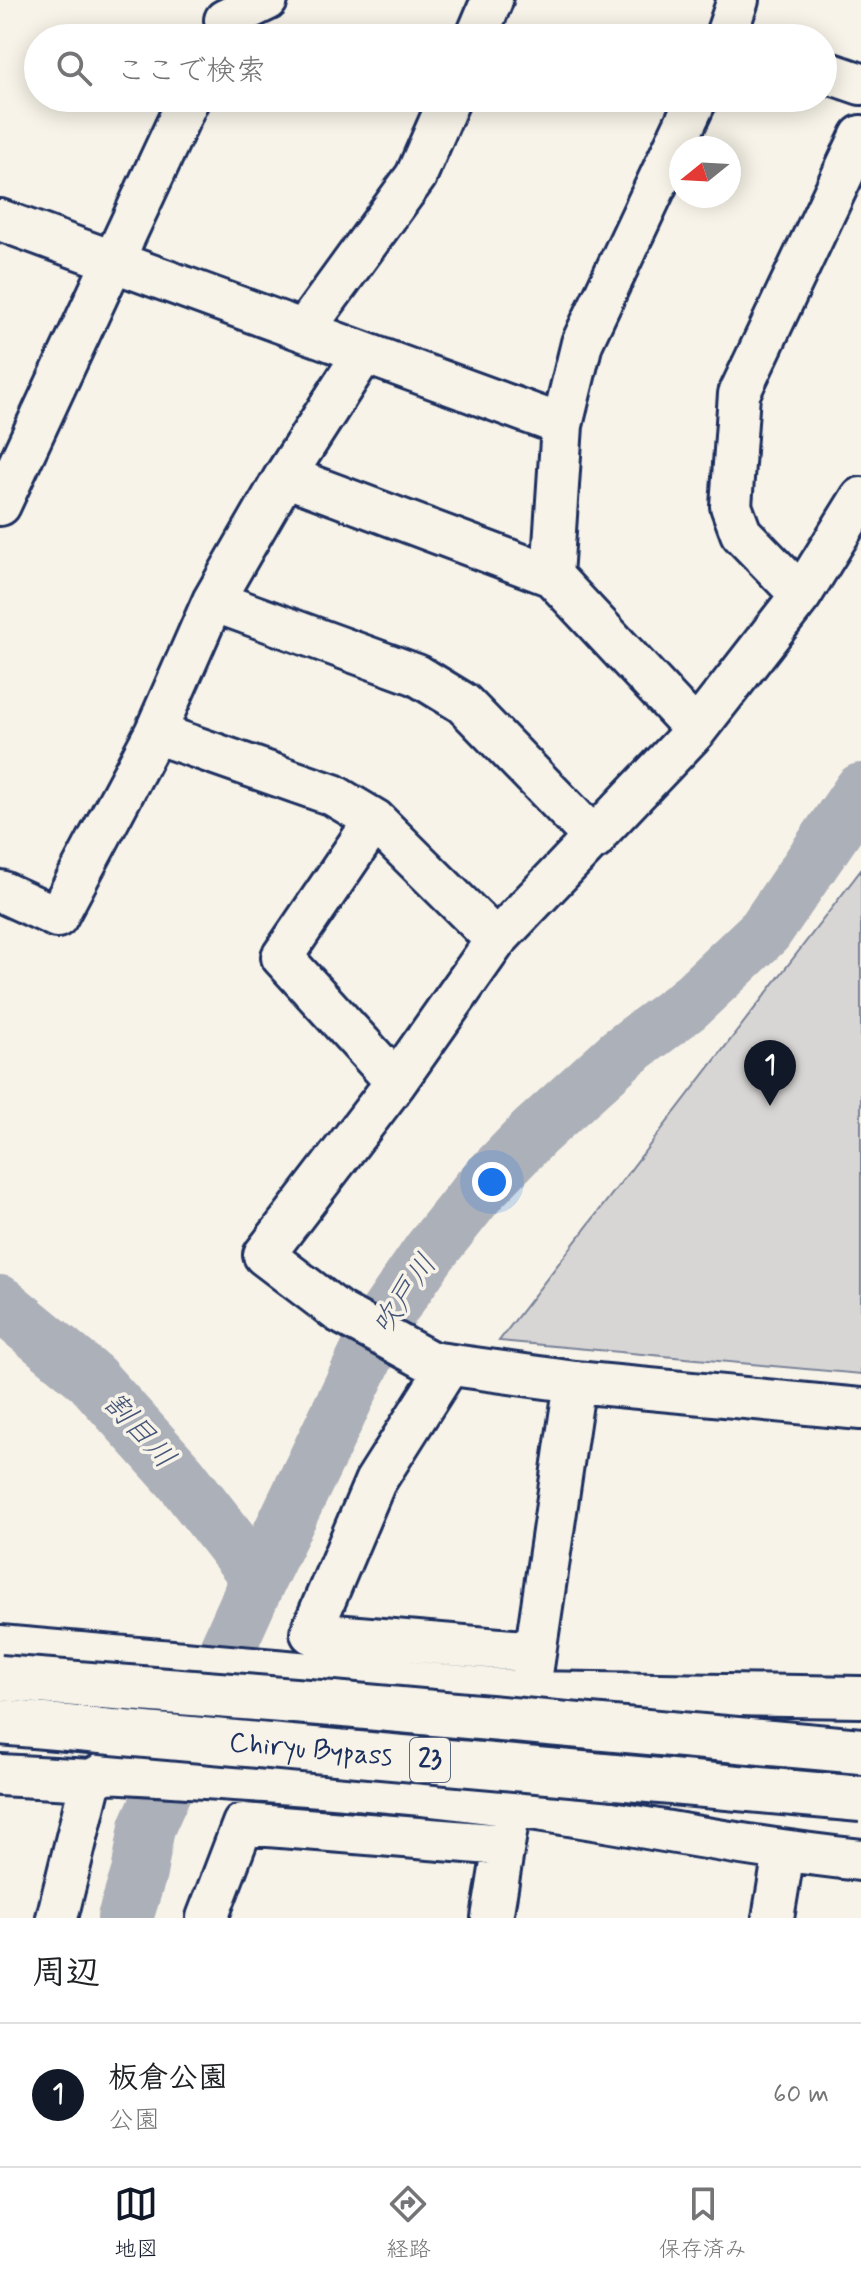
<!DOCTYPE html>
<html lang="ja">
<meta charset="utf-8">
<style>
body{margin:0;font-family:Mynerve,"Klee One",sans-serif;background:#f6f6f6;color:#202124}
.compass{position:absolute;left:669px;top:136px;width:72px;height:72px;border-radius:50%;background:#fff;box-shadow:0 4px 20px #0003;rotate:252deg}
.you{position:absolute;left:492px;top:1182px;width:28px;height:28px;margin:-20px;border:6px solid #fff;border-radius:50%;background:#1a73e8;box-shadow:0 0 0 12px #1a73e833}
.badge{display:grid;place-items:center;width:52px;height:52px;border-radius:50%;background:#111827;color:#fff;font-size:26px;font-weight:700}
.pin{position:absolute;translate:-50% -66px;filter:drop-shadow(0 2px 4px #0008)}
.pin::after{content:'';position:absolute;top:42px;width:28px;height:24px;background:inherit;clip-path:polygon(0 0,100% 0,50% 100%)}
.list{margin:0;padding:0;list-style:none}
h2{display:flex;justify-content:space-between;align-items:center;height:104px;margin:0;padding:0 32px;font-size:34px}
h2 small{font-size:26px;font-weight:400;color:#757577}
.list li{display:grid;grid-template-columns:52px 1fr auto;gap:24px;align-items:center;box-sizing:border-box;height:144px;padding:0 32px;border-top:2px solid #e0e0e0}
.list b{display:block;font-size:30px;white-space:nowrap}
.list p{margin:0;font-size:26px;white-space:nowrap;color:#757577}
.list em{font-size:26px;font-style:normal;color:#757577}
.icon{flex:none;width:44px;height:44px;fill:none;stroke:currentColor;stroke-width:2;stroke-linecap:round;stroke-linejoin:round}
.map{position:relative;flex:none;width:861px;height:1918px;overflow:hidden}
.search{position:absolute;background:#fff;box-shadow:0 4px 20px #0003;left:24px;right:24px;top:24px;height:88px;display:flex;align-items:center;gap:20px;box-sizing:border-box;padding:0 28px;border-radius:44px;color:#757577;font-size:30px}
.sheet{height:248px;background:#fff}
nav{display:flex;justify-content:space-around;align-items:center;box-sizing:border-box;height:112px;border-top:2px solid #e0e0e0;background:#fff;font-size:22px;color:#757577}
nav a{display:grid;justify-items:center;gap:4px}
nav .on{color:#111827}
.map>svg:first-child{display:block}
.green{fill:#d7d6d4;stroke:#798299;stroke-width:2}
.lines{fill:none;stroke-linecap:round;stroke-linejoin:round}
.river{stroke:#acb0b9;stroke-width:56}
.minor-casing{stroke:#1b2f5e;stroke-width:46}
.minor{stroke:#f7f3e8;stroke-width:40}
.highway-bridge-casing{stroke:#1b2f5e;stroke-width:50;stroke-linecap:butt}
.highway-bridge{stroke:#f7f3e8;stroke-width:44}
.labels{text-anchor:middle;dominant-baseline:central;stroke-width:7;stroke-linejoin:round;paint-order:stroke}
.shield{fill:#f7f3e8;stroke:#5d6a87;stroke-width:2}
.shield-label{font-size:26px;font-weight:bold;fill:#1b2f5e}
.street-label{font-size:28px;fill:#1b2f5e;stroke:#f7f3e8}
.water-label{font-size:30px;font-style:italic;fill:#465679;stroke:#f7f3e8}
</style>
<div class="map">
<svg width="861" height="1918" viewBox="0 0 861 1918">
<rect width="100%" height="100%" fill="#f7f3e8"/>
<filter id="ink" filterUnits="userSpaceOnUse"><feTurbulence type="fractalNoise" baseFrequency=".0125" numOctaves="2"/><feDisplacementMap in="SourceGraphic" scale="16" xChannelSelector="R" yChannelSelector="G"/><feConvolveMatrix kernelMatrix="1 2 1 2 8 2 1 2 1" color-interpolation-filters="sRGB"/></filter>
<g filter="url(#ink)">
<path class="green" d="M861,870V1374L499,1341Z"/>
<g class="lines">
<path class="river" d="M0,1303L91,1378L180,1477L259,1578
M125,1918L139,1873L147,1827L259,1578L385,1317L429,1253L480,1189L534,1133L621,1054L687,1005L765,931L861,791"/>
<g class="minor-casing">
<path id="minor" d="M225,20L267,0
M476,38L492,0
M725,38L738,0
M823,71L861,84
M0,220L562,425
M304,330L416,176L450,98
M285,476L552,576L696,730
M861,498L801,595L696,730L496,940L396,1082L264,1255L339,1312L431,1362L575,1382L861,1409
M0,505L189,98
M552,576L562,425L582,343L697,98
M801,595L741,533L731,506L739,394L861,136
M213,601L417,675L463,703L595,839
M155,733L333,795L375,820L496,940
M375,820L282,957L396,1082
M0,891L57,917L155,733L213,601L285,476L364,353
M449,1365L375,1482L311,1633L535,1652
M0,1646L529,1692L861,1697
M0,1775L91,1780L107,1772C225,1779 342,1786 459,1799C593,1815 726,1846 861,1860
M57,1918L91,1780
M207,1918L243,1824L504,1845
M492,1918L531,1681L575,1382
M773,1918L784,1852"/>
</g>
<use href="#minor" class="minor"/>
<g class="highway-bridge-casing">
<g id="highway-bridge">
<path d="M0,1678L333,1704L861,1751"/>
<path id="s1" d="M0,1722L861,1799"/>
</g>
</g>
<use href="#highway-bridge" class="highway-bridge"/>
</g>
</g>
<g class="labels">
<rect class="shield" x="410" y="1738" width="40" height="44" rx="6"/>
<g class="shield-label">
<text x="430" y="1760">23</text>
</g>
<g class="street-label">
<text stroke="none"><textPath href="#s1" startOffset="312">Chiryu Bypass</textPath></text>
</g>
<g class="water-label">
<text transform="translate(405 1295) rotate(-56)">吹戸川</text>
<text transform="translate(139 1431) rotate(48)">割目川</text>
</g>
</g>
</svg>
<svg class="compass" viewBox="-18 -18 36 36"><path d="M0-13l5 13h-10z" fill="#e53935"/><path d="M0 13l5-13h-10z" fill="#757577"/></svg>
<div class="you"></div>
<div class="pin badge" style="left:770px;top:1106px">1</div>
<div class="search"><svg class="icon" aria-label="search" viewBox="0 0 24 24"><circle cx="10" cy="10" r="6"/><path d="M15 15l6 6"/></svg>ここで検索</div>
</div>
<section class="sheet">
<h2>周辺<small></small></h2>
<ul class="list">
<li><span class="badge">1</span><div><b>板倉公園</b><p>公園</p></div><em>60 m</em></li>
</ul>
</section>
<nav>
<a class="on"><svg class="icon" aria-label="map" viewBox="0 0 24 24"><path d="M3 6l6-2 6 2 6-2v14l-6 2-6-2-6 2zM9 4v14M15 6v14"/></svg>地図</a>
<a><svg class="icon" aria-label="directions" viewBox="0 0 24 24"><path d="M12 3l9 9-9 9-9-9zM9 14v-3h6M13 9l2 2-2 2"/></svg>経路</a>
<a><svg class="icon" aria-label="saved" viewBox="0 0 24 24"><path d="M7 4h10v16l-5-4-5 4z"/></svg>保存済み</a>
</nav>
